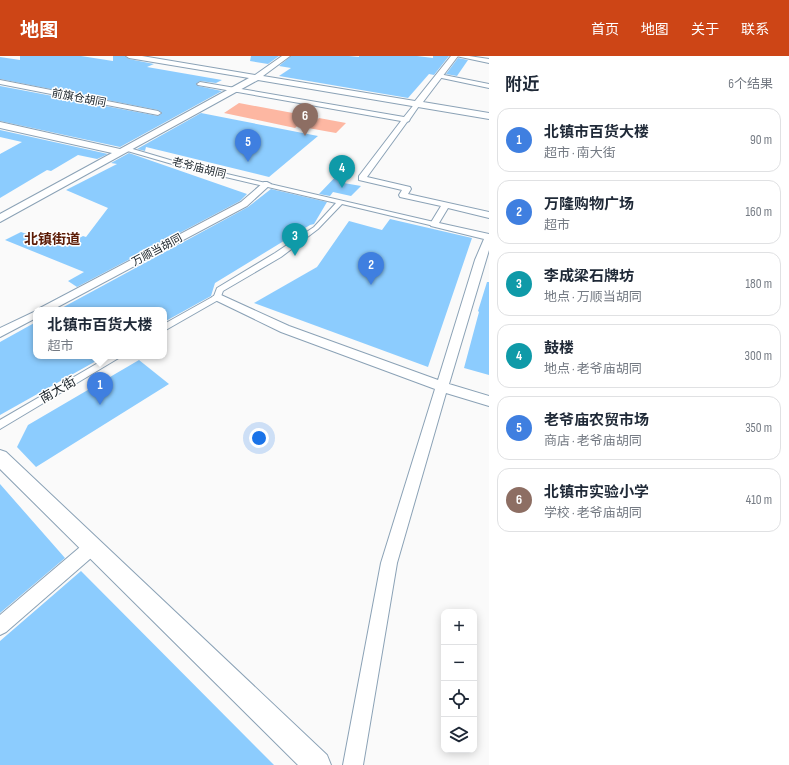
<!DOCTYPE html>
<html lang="zh">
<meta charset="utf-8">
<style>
body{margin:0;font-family:"Sofia Sans Condensed","Noto Sans SC",sans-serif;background:#f6f6f7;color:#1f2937}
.controls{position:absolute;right:12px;bottom:12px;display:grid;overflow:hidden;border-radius:8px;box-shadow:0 2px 10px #0003}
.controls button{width:36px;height:36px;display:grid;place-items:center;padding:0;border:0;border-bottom:1px solid #e0e1e3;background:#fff;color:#1f2937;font:20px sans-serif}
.you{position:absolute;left:259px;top:382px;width:14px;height:14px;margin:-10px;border:3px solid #fff;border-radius:50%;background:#1a73e8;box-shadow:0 0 0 6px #1a73e833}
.badge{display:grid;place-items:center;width:26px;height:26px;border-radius:50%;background:#cd4516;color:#fff;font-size:13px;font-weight:700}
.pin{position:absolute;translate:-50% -33px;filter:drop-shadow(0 1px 2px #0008)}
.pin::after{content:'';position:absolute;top:21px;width:14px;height:12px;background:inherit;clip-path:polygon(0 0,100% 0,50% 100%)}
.popup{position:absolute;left:33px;top:251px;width:134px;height:52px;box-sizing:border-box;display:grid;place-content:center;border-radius:8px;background:#fff;filter:drop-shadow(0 1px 3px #0005);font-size:13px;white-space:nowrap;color:#747a83}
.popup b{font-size:15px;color:#1f2937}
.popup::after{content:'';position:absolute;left:50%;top:100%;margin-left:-8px;border:8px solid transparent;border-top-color:#fff}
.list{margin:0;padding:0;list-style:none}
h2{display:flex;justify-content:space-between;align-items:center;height:52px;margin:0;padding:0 16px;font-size:17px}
h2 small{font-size:13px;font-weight:400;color:#747a83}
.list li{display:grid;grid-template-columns:26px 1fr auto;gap:12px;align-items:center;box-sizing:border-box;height:64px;margin:0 8px 8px;padding:0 8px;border:1px solid #e0e1e3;border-radius:12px}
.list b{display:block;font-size:15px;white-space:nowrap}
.list p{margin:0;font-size:13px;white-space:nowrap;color:#747a83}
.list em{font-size:13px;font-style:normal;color:#747a83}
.icon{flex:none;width:22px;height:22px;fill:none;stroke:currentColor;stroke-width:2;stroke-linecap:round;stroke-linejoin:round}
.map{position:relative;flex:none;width:489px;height:709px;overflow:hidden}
header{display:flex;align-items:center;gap:24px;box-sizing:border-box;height:56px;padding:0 20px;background:#cd4516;color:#fff}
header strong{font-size:19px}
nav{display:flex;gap:22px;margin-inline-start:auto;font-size:14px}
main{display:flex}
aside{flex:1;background:#fff}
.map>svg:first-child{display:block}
.green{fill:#fdb7a2}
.building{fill:#8cccfe}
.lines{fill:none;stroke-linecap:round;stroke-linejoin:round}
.pedestrian-casing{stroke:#8ba2b6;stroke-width:2}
.minor-casing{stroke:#8ba2b6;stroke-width:2}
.tertiary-casing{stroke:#8ba2b6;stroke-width:2}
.pedestrian{fill:#fff;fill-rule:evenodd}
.minor{fill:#fff;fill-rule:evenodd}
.tertiary{fill:#fff;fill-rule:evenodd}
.labels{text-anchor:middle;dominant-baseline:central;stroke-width:3;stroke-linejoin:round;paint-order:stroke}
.far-street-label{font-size:11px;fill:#172027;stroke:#fff}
.street-label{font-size:13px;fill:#172027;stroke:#fff}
.far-district-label{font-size:14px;font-weight:bold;fill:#5c1b06;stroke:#fff}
</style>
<header>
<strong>地图</strong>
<nav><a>首页</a><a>地图</a><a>关于</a><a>联系</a></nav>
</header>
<main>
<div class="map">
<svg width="489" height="709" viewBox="0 0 489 709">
<rect width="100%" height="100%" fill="#fafafa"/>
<path class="green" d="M239,47L309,60L295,72L224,57Z
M319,62L346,67L336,77L308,72Z"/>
<path class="building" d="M20,0H81L113,5V0H125L129,3L154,8L147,11L222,24L216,27L200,25L196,28L198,30L222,35L120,91L0,65V30L158,60L162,57L158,54L0,23V1L20,4Z
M251,0H279L268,8L250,5Z
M291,0H349L359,1V0H417L433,2V0H449L434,19L429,18L408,42L279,20L291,12L279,10Z
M458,2L468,4L457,20L446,18Z
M201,57L318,80L269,121L146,91L145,95L137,93Z
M0,74L108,98L97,103L78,99L51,115L47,114L0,142V98L22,86L0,81Z
M129,97L247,138L240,145L77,231L68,225L84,216L5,184L21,176L63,191L83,180L86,181L108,152L66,134L117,108L111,107Z
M340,116L343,118L338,126L361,130L351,140L333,136L330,140L319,138Z
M271,133L327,146L314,168L310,169L215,227L211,240L164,266V254H58L248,151Z
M390,163L472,182L428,311L254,247L317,211L349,165L382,174Z
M487,226H489V319L464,312L479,256L478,255Z
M36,266V300H105L0,359V286Z
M139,304L169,328L36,411L17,391L28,369Z
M0,428L65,502L0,557Z
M81,515L274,709H0V585Z"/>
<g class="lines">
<g class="pedestrian-casing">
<path id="pedestrian" d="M126,91L180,107L434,166L437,168L434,170L342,148L318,173L281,201L223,235L220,243L164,275V268L214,240L217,232L275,197L314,171L336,147L179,110L124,94L123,93Z
M110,300H122L0,373V364Z"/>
</g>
<g class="minor-casing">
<path id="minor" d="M456,0H469L489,3V7Z
M439,18L489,28V32L437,21L436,20Z
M0,24L158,55L161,57L158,59L0,28Z
M200,26L404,61L416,46H420L421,47L410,63L409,65L407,66L367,121L410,131L411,133L408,138L489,156V162L448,152L439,167L489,178V194L449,328L489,340V350L446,337L397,507L363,709H343L381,507L435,333L281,276L213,243L212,241L217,238L221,239L289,270L438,324L475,204L484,183L431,170L430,168L441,150L400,141L399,139L402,134L359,124V120L401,65L198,29L197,28Z
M264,126H267L271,128L247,150L52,254H39L40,252L241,146Z
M36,255V262L0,281V272Z
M92,484L98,486L100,491L98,496L6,576L0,579V559L86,486Z"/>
</g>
<g class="tertiary-casing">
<path id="tertiary" d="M126,0H142L255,19L282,0H290L263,20L415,45L451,0H458L423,46L489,57V63L258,24L0,166V158L112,97L0,72V66L120,93L249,22L129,2Z
M0,394L6,396L327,699L331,709H298L0,413Z"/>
</g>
<use href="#pedestrian" class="pedestrian"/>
<use href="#minor" class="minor"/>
<use href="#tertiary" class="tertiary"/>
</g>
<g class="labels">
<g class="far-street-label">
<text transform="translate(79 42) rotate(11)">前旗仓胡同</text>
<text transform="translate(199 112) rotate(14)">老爷庙胡同</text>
<text transform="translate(157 194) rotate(-28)">万顺当胡同</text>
</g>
<g class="street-label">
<text transform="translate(58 334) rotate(-30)">南大街</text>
</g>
<g class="far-district-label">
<text x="52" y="183">北镇街道</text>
</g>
</g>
</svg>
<div class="controls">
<button>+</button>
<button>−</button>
<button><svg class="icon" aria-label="locate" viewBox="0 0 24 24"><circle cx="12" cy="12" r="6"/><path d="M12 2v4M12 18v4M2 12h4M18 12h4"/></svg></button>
<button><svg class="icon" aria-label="layers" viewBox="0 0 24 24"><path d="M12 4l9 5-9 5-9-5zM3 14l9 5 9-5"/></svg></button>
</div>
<div class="you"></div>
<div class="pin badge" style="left:100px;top:349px;background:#3f7fe0">1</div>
<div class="popup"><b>北镇市百货大楼</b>超市</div>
<div class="pin badge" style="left:371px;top:229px;background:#3f7fe0">2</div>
<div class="pin badge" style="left:295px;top:200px;background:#0f9aa8">3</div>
<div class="pin badge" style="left:342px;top:132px;background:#0f9aa8">4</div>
<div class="pin badge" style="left:248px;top:106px;background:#3f7fe0">5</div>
<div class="pin badge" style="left:305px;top:80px;background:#8d6e63">6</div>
</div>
<aside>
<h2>附近<small>6个结果</small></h2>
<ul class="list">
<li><span class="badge" style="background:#3f7fe0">1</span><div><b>北镇市百货大楼</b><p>超市 · 南大街</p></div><em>90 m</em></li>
<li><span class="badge" style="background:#3f7fe0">2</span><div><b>万隆购物广场</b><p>超市</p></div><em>160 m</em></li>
<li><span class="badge" style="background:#0f9aa8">3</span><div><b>李成梁石牌坊</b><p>地点 · 万顺当胡同</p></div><em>180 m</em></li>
<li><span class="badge" style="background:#0f9aa8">4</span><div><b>鼓楼</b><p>地点 · 老爷庙胡同</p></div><em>300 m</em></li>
<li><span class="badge" style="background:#3f7fe0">5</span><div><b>老爷庙农贸市场</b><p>商店 · 老爷庙胡同</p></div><em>350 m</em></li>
<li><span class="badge" style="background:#8d6e63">6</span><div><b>北镇市实验小学</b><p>学校 · 老爷庙胡同</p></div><em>410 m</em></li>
</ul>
</aside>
</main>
